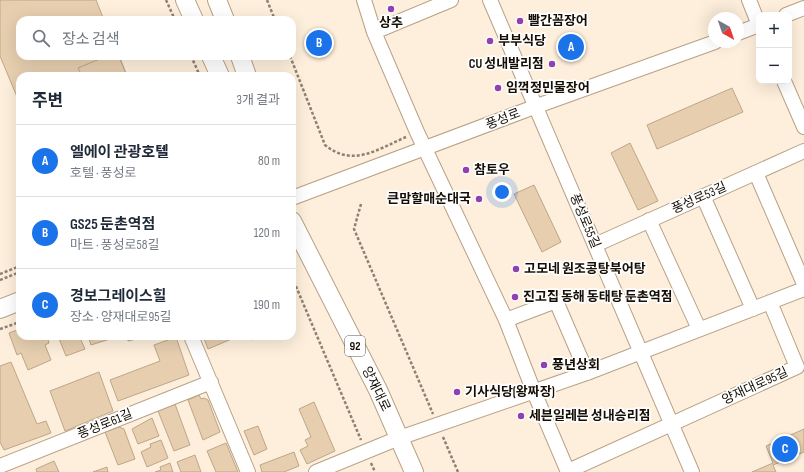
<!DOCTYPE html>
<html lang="ko">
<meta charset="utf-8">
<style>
body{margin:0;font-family:"Sofia Sans Condensed","Noto Sans KR",sans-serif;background:#f6f6f7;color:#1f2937}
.controls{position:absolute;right:12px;top:12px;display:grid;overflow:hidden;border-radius:8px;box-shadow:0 4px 16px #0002}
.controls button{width:36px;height:36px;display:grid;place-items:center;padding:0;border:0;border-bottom:1px solid #e0e1e3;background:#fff;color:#1f2937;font:20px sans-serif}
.compass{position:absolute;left:708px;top:12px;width:36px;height:36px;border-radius:50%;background:#fff;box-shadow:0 4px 16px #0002;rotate:140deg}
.you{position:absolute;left:502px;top:192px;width:14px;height:14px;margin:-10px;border:3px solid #fff;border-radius:50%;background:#1a73e8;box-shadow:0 0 0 6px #1a73e833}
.badge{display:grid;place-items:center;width:26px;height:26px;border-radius:50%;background:#1a73e8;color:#fff;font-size:13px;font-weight:700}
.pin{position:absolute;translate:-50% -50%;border:2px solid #fff;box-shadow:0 1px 4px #0006}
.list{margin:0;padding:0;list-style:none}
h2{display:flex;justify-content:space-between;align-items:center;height:52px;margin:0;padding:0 16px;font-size:17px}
h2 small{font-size:13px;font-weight:400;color:#747a83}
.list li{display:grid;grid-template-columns:26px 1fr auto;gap:12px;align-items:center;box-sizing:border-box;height:72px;padding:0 16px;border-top:1px solid #e0e1e3}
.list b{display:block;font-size:15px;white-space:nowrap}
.list p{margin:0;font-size:13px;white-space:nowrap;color:#747a83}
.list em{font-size:13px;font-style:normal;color:#747a83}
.icon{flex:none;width:22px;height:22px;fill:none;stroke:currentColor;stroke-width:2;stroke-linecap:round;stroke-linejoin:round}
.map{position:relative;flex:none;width:804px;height:472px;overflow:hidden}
.search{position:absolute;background:#fff;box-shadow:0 4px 16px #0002;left:16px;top:16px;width:280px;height:44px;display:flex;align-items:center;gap:10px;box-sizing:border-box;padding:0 14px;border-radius:12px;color:#747a83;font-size:15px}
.panel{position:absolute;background:#fff;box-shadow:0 4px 16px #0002;left:16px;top:72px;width:280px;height:268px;border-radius:12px}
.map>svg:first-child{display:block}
.building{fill:#e6ceaf;stroke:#bda689}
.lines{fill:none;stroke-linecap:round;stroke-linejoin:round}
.minor-casing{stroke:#b8a184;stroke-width:16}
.major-casing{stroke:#b8a184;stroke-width:20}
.path{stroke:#8c8172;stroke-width:2.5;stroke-dasharray:3 2;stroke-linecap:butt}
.minor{stroke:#fff;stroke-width:14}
.major{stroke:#fff;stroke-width:18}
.poi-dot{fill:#9041b1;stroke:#fefefe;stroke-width:1.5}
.labels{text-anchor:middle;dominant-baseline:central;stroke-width:3.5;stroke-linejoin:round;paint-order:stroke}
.shield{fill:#fefefe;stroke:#5c564f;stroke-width:1}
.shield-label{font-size:12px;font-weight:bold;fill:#160e04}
.poi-label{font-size:13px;font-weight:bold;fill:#160e04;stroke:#fefefe;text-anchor:start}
.street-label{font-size:13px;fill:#160e04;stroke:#fefefe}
</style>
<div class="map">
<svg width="804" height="472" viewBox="0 0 804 472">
<rect width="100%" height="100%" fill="#feefdc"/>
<path class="building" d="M0,0H96L104,20H20V56H119L127,76H20V104L0,56Z
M107,56H119L127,76H82L78,68Z
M732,88L743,112L657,149L647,125Z
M630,143L658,201L638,210L611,153Z
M534,185L561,242L542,252L514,194Z
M20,329V336H47L49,343L45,345L51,360L28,370L21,353L17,355L9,333Z
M58,336H79L85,349L66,356Z
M88,336H113V338L91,345Z
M127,336H149L128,341Z
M203,336H233L234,338L208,349Z
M250,336H262L251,340Z
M176,337L189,375L118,401L110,380L160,361L154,345Z
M11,362L37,424L46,421L51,433L4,450L0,442V366Z
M99,372L113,411L65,431L50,391Z
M199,395L201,399L204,398L208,400L220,432L203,440L188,400Z
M314,402L335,451L307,464L300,450L308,446L305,440L311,437L299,409Z
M175,404L190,445L174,451L158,411Z
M152,418L159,436L138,444L132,429Z
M258,426L267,449L254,455L244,431Z
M119,427L124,429L135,459L118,465L105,432Z
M804,429V452L773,465L776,472H752L773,463L766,446Z
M161,440L168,458L147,467L141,452L151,447L150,444Z
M226,443L238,472H216L207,451Z
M294,452L299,466L284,472H262L260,465Z
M195,455L201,472H181L177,462Z
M54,461L59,472H37L36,469Z
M170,463L173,472H155L161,470L160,467Z
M107,467L108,472H93Z"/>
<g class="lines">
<g class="minor-casing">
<path id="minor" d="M364,0L374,32L417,132L506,320L534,392L568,472
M490,0L692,472
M749,0L759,25
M786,15L804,8
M374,32L451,0
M738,33L759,25
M784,81L804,127
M756,173L804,284
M703,196L753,309
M292,198L537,106L715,42
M649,220L699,329
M595,245L804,151
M506,320L556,301L587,373
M191,336L248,472
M0,466L211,382
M568,471L797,367L770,302
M316,472L399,438L587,373L804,289"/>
</g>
<g class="major-casing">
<path id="major" d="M185,0L194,20
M217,0L225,20
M211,56L220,76
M240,56L247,76
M292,221L378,390L414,472
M0,309L20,301"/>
</g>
<path class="path" d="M166,0L175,20
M267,0L275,20
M191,56L200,76
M290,56L325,145C353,168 378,149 406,137
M361,204L354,229L433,414
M0,274L20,266
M292,277L361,440
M0,280L20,272
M0,329L20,322
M443,437L458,472
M371,463L375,472"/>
<use href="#minor" class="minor"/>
<use href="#major" class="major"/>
</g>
<g class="poi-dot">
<circle cx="391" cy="9" r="4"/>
<circle cx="520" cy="21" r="4"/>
<circle cx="490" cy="41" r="4"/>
<circle cx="552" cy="64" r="4"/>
<circle cx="498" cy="88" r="4"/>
<circle cx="466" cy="170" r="4"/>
<circle cx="479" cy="199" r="4"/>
<circle cx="516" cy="269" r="4"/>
<circle cx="515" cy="297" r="4"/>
<circle cx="544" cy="365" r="4"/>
<circle cx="457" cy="392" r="4"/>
<circle cx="521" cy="416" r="4"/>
</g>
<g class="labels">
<rect class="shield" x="345" y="336" width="20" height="20" rx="3"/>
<g class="shield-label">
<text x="355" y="346">92</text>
</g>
<g class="poi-label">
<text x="528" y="21">빨간꼼장어</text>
<text x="391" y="23" text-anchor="middle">상추</text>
<text x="498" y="41">부부식당</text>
<text x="544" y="64" text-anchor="end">CU 성내발리점</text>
<text x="506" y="88">임꺽정민물장어</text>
<text x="474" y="170">참토우</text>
<text x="471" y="199" text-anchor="end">큰맘할매순대국</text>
<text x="524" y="269">고모네 원조콩탕북어탕</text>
<text x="523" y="297">진고집 동해 동태탕 둔촌역점</text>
<text x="552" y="365">풍년상회</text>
<text x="465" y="392">기사식당(왕짜장)</text>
<text x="529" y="416">세븐일레븐 성내승리점</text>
</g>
<g class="street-label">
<text transform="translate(503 119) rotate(-21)">풍성로</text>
<text transform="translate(699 198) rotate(-24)">풍성로53길</text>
<text transform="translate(585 221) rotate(67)">풍성로55길</text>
<text transform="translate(755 386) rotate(-25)">양재대로95길</text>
<text transform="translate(376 389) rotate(64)">양재대로</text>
<text transform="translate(105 424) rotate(-22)">풍성로61길</text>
</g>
</g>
</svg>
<div class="controls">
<button>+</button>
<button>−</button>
</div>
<svg class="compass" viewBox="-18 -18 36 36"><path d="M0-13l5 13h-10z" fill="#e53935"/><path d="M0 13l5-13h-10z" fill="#747a83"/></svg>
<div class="you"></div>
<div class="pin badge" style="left:571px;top:47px">A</div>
<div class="pin badge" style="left:319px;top:43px">B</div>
<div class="pin badge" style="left:785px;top:449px">C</div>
<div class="search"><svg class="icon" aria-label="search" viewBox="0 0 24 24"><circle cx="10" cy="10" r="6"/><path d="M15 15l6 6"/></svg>장소 검색</div>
<section class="panel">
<h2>주변<small>3개 결과</small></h2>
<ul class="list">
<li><span class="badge">A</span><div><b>엘에이 관광호텔</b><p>호텔 · 풍성로</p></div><em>80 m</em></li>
<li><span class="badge">B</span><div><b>GS25 둔촌역점</b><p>마트 · 풍성로58길</p></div><em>120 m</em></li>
<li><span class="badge">C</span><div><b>경보그레이스힐</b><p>장소 · 양재대로95길</p></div><em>190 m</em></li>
</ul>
</section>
</div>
